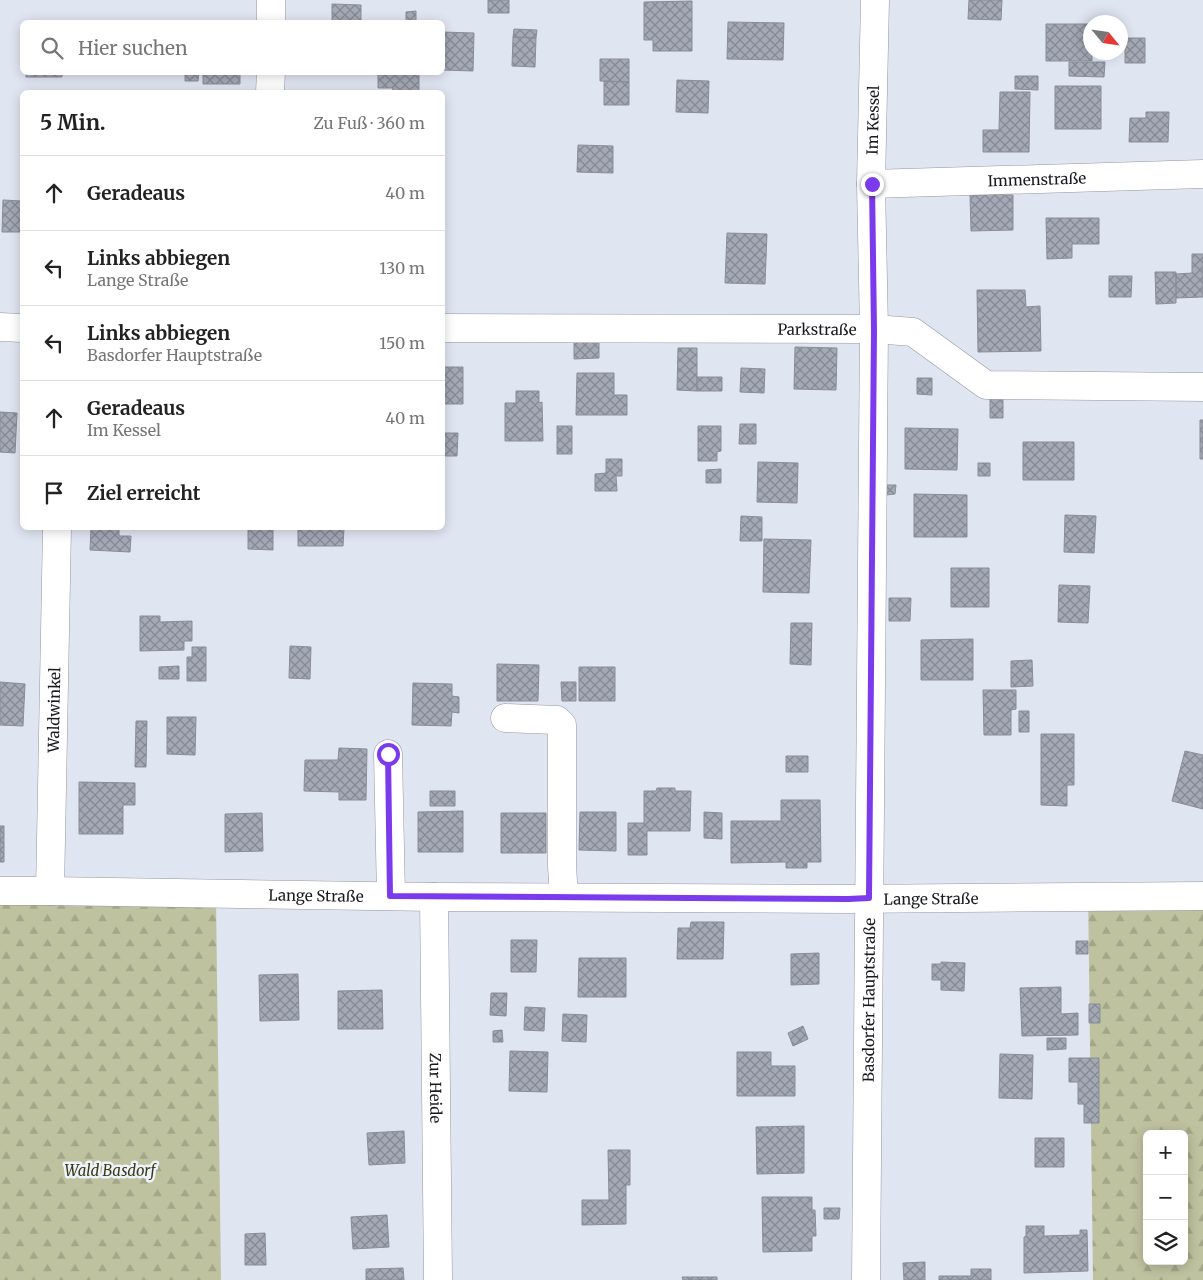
<!DOCTYPE html>
<html lang="de">
<meta charset="utf-8">
<style>
body{margin:0;font-family:Merriweather,serif;background:#f2f2f2;color:#222}
.controls{position:absolute;right:15px;bottom:15px;display:grid;overflow:hidden;border-radius:8px;box-shadow:0 2px 12px #0003}
.controls button{width:45px;height:45px;display:grid;place-items:center;padding:0;border:0;border-bottom:1px solid #e0e0e0;background:#fff;color:#222;font:25px sans-serif}
.compass{position:absolute;left:1083px;top:15px;width:45px;height:45px;border-radius:50%;background:#fff;box-shadow:0 2px 12px #0003;rotate:119deg}
.stop{position:absolute;width:15px;height:15px;margin:-11px;border:4px solid #7c3aed;border-radius:50%;background:#fff}
.stop.end{background:#7c3aed;border-color:#fff;box-shadow:0 1px 5px #0008}
.list{margin:0;padding:0;list-style:none}
h2{display:flex;justify-content:space-between;align-items:center;height:65px;margin:0;padding:0 20px;font-size:21px}
h2 small{font-size:16px;font-weight:400;color:#767676}
.list li{display:grid;grid-template-columns:32px 1fr auto;gap:15px;align-items:center;box-sizing:border-box;height:75px;padding:0 20px;border-top:1px solid #e0e0e0}
.list b{display:block;font-size:19px;white-space:nowrap}
.list p{margin:0;font-size:16px;white-space:nowrap;color:#767676}
.list em{font-size:16px;font-style:normal;color:#767676}
.icon{flex:none;width:28px;height:28px;fill:none;stroke:currentColor;stroke-width:2;stroke-linecap:round;stroke-linejoin:round}
.map{position:relative;flex:none;width:1203px;height:1280px;overflow:hidden}
.search{position:absolute;background:#fff;box-shadow:0 2px 12px #0003;left:20px;top:20px;width:425px;height:55px;display:flex;align-items:center;gap:12px;box-sizing:border-box;padding:0 18px;border-radius:8px;color:#767676;font-size:19px}
.panel{position:absolute;background:#fff;box-shadow:0 2px 12px #0003;left:20px;top:90px;width:425px;height:440px;border-radius:8px}
.map>svg:first-child{display:block}
.forest{fill:url(#forest-firs);fill-rule:evenodd}
.building{fill:url(#building-cross-hatch);stroke:#888d99}
.lines{fill:none;stroke-linecap:round;stroke-linejoin:round}
.minor-casing{stroke:#9397a4;stroke-width:29}
.minor{stroke:#fff;stroke-width:28}
.route{stroke:#7c3aed;stroke-width:6}
.labels{text-anchor:middle;dominant-baseline:central;stroke-width:5;stroke-linejoin:round;paint-order:stroke}
.street-label{font-size:15px;fill:#181a1f;stroke:#eef2fd}
.park-label{font-size:15px;font-style:italic;fill:#393c10;stroke:#eef2fd}
</style>
<div class="map">
<svg width="1203" height="1280" viewBox="0 0 1203 1280">
<defs>
<pattern id="forest-firs" width="22" height="20" patternUnits="userSpaceOnUse" patternTransform="scale(1.25)"><rect width="22" height="20" fill="#bec29f"/><path d="M5 1l3.5 6h-7zM16 11l3.5 6h-7z" fill="#a3a688"/></pattern>
<pattern id="building-cross-hatch" width="8" height="8" patternUnits="userSpaceOnUse" patternTransform="scale(1.25)"><rect width="8" height="8" fill="#a5a9b6"/><path d="M0 0l8 8M0 8l8-8" fill="none" stroke="#858993"/></pattern>
</defs>
<rect width="100%" height="100%" fill="#e0e5f2"/>
<path class="forest" d="M1088,888H1203V1280H1093ZM1147,1134H1184V1261H1147Z
M0,896L216,899L221,1280H0Z"/>
<path class="building" d="M488,0H509V13H488Z
M969,0H1002L1001,20L968,19Z
M692,1V51H653V40H644V2Z
M332,4L361,5V22H332Z
M416,11V22H406V12Z
M728,22L784,23L783,60L727,59Z
M1046,24H1090V52H1092V61H1046Z
M514,29L537,30L536,38L513,37Z
M442,32L474,33L473,71L442,70Z
M513,37L536,38L535,67L512,66Z
M1125,38H1145V63H1125Z
M600,59H629V82L600,81Z
M1069,62H1105L1104,77L1069,76Z
M26,72H62V77H26Z
M185,72H199L198,81H185Z
M203,72H240V84H203Z
M378,72H419V92H392L393,88H378Z
M1015,76H1038V90L1015,89Z
M677,80L709,81L708,113L676,112Z
M604,81L629,82V105H604Z
M1055,86H1101V129H1055Z
M1000,92H1030L1029,152H983V130H999Z
M1146,112H1169L1168,142H1129L1130,118H1146Z
M578,145L613,146V173L577,172Z
M981,190H1003V195H1013V230L971,231L970,195H981Z
M3,200L22,201V232H2Z
M1046,218H1099V244H1072V258L1047,259Z
M727,233L767,234L765,284L725,283Z
M1192,254H1203V297L1176,298V274L1192,273Z
M1155,272H1176V303L1156,304Z
M1109,276H1132L1131,297H1109Z
M977,290H1025L1026,307L1040,306L1041,351L978,352Z
M574,333H599V358L574,359Z
M795,347L837,348L836,390L794,389Z
M678,348H697V391L677,390Z
M442,367H463V404H442Z
M741,368L765,369L764,393L740,392Z
M577,373H614V395H627V415H576Z
M697,377H722V391H697Z
M917,378H932V395L917,394Z
M516,391H539V403L542,402L543,441H505V403H516Z
M990,393H1003V418H990Z
M0,412L17,413L15,453L0,452Z
M1200,420H1203V459H1200Z
M740,424H756V444H739Z
M557,426H572V454H557Z
M698,426H721V451L717,452V461H698Z
M905,428L958,429L957,470L905,469Z
M442,433H458L457,456H442Z
M1023,442H1074V480H1023Z
M606,459H622V476H616L617,491H595V474L606,473Z
M758,462L798,463L797,503L757,502Z
M978,463H990V476H978Z
M721,469V483H706V470Z
M886,485H896L895,494L886,495Z
M914,494L967,495V537H914Z
M1065,515L1096,516L1094,553L1064,552Z
M741,516L762,517V541H740Z
M91,528H119V536H131L130,552L90,550Z
M248,528H273V550L248,549Z
M298,528H344L343,546H298Z
M764,539L811,540L809,593L763,592Z
M951,568H989V607H951Z
M1059,585L1090,586L1088,623L1058,622Z
M889,598H911L910,621H889Z
M140,616H160V622L192,621V641H184V650L140,651Z
M791,623H812L811,665L790,664Z
M973,639V680H921V640Z
M290,646L311,647L310,679L289,678Z
M192,647H206V681H187V657H192Z
M1032,660L1033,686L1011,687V661Z
M497,664L539,665L538,701H497Z
M179,666V679H159V667Z
M579,667H615V701H579Z
M0,682L25,684L23,726L0,725Z
M561,682H576V701H562Z
M413,683L452,684V696L459,697V713L452,712L451,726L412,725Z
M983,690H1016V709L1011,710V735H984Z
M1019,711H1029V732H1019Z
M167,717H196L195,755L167,754Z
M136,721H147L146,767H135Z
M1041,734H1074V785H1067V806L1041,805Z
M339,748L367,749L366,800H339V792L304,791L305,760H338Z
M1185,751L1203,755V809L1172,801Z
M786,756H808V772H786Z
M79,782L135,783V805H123V834H79Z
M657,788H675V791H691L690,831H647V855H628V823H644V791H656Z
M430,791H455V806H430Z
M781,800H820L821,862H807V868H786V862L731,863V821H781Z
M463,811V852H418V812Z
M580,812H616V851L579,850Z
M704,812L722,813V839L704,838Z
M262,813L263,851L225,852V814Z
M501,813H546V853H501Z
M0,826H4V862H0Z
M691,922H724L723,959H677L678,928H690Z
M511,940H537L536,972H511Z
M1076,941H1088V954H1076Z
M819,953V984L791,985V954Z
M579,958H626V997H578Z
M941,962L965,963L964,991L941,990V980H932V964H941Z
M298,974L299,1020L260,1021L259,975Z
M1061,987V1014L1078,1013V1035L1022,1036L1020,988Z
M382,990L383,1029H338V991Z
M491,993H507L506,1016L490,1015Z
M1089,1004H1100V1023H1089Z
M525,1007L545,1008L544,1031L524,1030Z
M563,1014L587,1015L586,1042L562,1041Z
M803,1026L808,1039L793,1046L788,1033Z
M502,1030L503,1042H493V1031Z
M1047,1038H1066V1049L1047,1050Z
M510,1051L548,1052L547,1092L509,1091Z
M737,1052H771V1066H795V1096H737Z
M1000,1054L1033,1055L1032,1099L999,1098Z
M1069,1058H1099V1123H1084V1104H1078V1082H1069Z
M804,1126V1173L757,1174L756,1127Z
M404,1131L405,1163L369,1165L367,1133Z
M1035,1138H1064V1167H1035Z
M608,1150H630V1185H626V1224L582,1225V1200H609Z
M762,1197H812V1210H815L816,1236H812V1251L763,1252Z
M824,1208H840L839,1219H824Z
M387,1215L389,1247L353,1249L351,1217Z
M1026,1226H1044V1236L1080,1235V1230H1087L1088,1271L1024,1273V1237L1026,1236Z
M265,1233L266,1265H245V1234Z
M925,1262V1280H904L903,1263Z
M403,1268L404,1280H366V1269Z
M971,1269H991V1280H939V1276H971Z
M682,1277H717V1280H683Z"/>
<g class="lines">
<g class="minor-casing">
<g id="minor">
<path d="M271,22V0"/>
<path d="M270,92L271,72"/>
<path id="s1" d="M871,184L1203,174"/>
<path d="M0,327L22,328"/>
<path id="s2" d="M442,328L874,329L913,332L986,385L1203,387"/>
<path d="M505,718L557,720L562,725V866L564,897"/>
<path d="M388,754L391,896"/>
<path id="s3" d="M0,891H50L434,897L848,899L1203,896"/>
<path id="s4" d="M50,891L57,528"/>
<path id="s5" d="M434,897L438,1280"/>
<path id="s6" d="M866,1280L874,329L871,184L875,0"/>
</g>
</g>
<use href="#minor" class="minor"/>
</g>
<g class="lines">
<path class="route" d="M388,754L390,896L848,899L869,898L874,330L872,184"/>
</g>
<g class="labels">
<g class="street-label">
<text stroke="none"><textPath href="#s6" startOffset="1160">Im Kessel</textPath></text>
<text stroke="none"><textPath href="#s1" startOffset="166">Immenstraße</textPath></text>
<text stroke="none"><textPath href="#s2" startOffset="375">Parkstraße</textPath></text>
<text stroke="none"><textPath href="#s4" startOffset="181">Waldwinkel</textPath></text>
<text stroke="none"><textPath href="#s3" startOffset="316">Lange Straße</textPath></text>
<text stroke="none"><textPath href="#s3" startOffset="931">Lange Straße</textPath></text>
<text stroke="none"><textPath href="#s6" startOffset="280">Basdorfer Hauptstraße</textPath></text>
<text stroke="none"><textPath href="#s5" startOffset="191">Zur Heide</textPath></text>
</g>
<g class="park-label">
<text x="110" y="1170">Wald Basdorf</text>
</g>
</g>
</svg>
<div class="controls">
<button>+</button>
<button>−</button>
<button><svg class="icon" aria-label="layers" viewBox="0 0 24 24"><path d="M12 4l9 5-9 5-9-5zM3 14l9 5 9-5"/></svg></button>
</div>
<svg class="compass" viewBox="-18 -18 36 36"><path d="M0-13l5 13h-10z" fill="#e53935"/><path d="M0 13l5-13h-10z" fill="#767676"/></svg>
<div class="stop" style="left:388px;top:754px"></div>
<div class="stop end" style="left:872px;top:184px"></div>
<div class="search"><svg class="icon" aria-label="search" viewBox="0 0 24 24"><circle cx="10" cy="10" r="6"/><path d="M15 15l6 6"/></svg>Hier suchen</div>
<section class="panel">
<h2>5 Min.<small>Zu Fuß · 360 m</small></h2>
<ul class="list">
<li><svg class="icon" aria-label="ahead" viewBox="0 0 24 24"><path d="M12 20V5M6 11l6-6 6 6"/></svg><div><b>Geradeaus</b></div><em>40 m</em></li>
<li><svg class="icon" aria-label="left" viewBox="0 0 24 24"><path d="M17 20v-9H6M10 6l-5 5 5 5"/></svg><div><b>Links abbiegen</b><p>Lange Straße</p></div><em>130 m</em></li>
<li><svg class="icon" aria-label="left" viewBox="0 0 24 24"><path d="M17 20v-9H6M10 6l-5 5 5 5"/></svg><div><b>Links abbiegen</b><p>Basdorfer Hauptstraße</p></div><em>150 m</em></li>
<li><svg class="icon" aria-label="ahead" viewBox="0 0 24 24"><path d="M12 20V5M6 11l6-6 6 6"/></svg><div><b>Geradeaus</b><p>Im Kessel</p></div><em>40 m</em></li>
<li><svg class="icon" aria-label="arrive" viewBox="0 0 24 24"><path d="M6 21V4h12l-3 4 3 4H6"/></svg><div><b>Ziel erreicht</b></div></li>
</ul>
</section>
</div>
